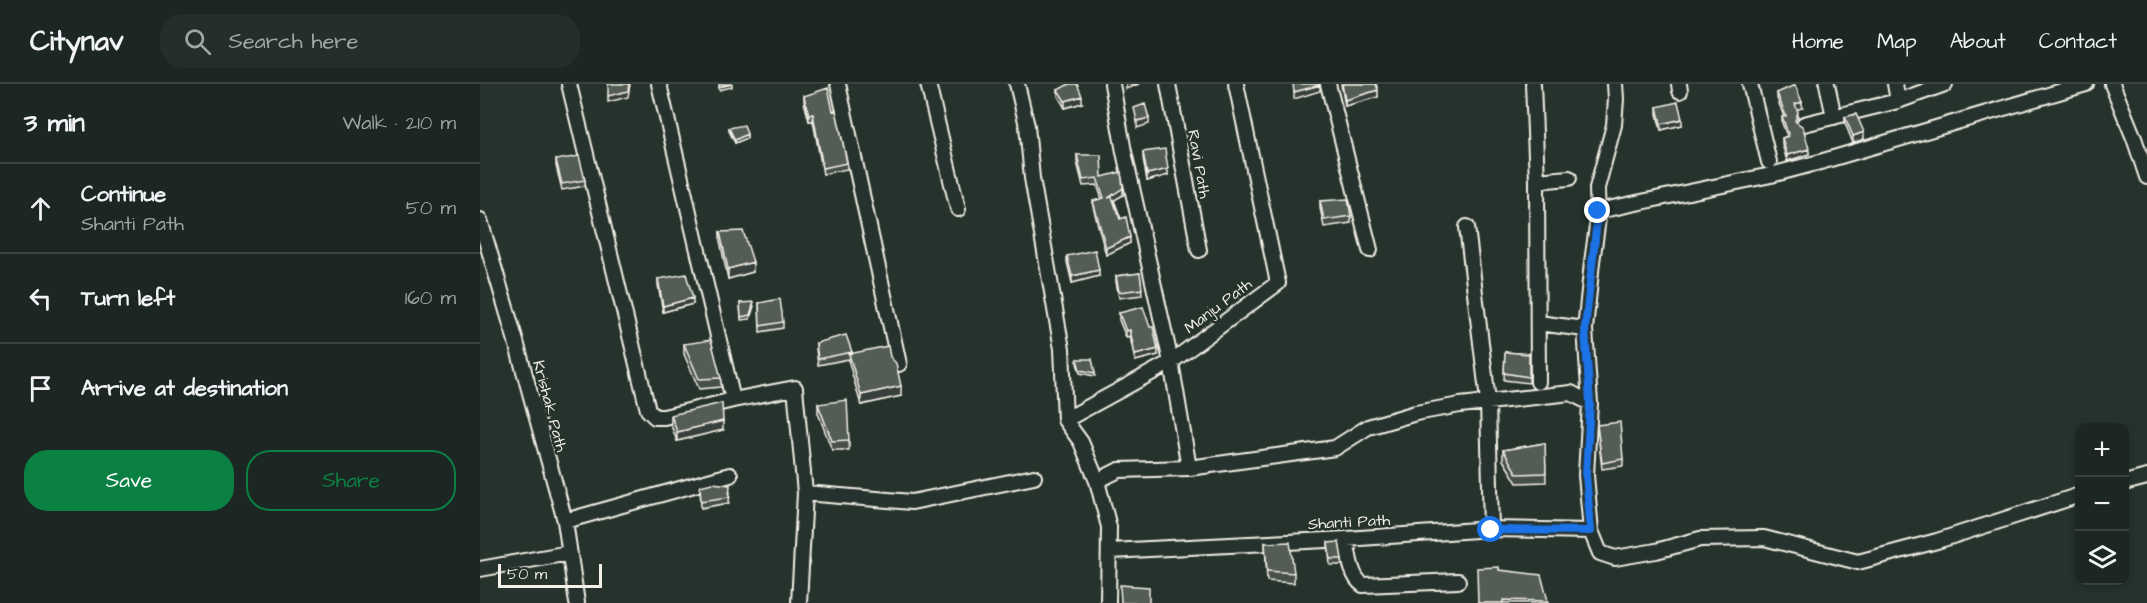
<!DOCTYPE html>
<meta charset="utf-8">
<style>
body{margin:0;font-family:"Architects Daughter",sans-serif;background:#252e2a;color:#f1f3f6}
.controls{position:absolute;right:18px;bottom:18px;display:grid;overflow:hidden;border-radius:12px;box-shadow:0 3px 9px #0003}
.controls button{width:54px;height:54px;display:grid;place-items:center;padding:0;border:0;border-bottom:2px solid #3a4340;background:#1c2622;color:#f1f3f6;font:30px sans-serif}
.scale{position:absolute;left:18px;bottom:15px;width:104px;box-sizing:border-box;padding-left:6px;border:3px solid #f4f1e8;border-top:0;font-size:16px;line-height:21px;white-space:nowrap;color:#f4f1e8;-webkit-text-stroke:4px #26332d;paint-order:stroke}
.stop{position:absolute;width:18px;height:18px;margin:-14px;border:4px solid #1a73e8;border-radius:50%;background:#fff}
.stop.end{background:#1a73e8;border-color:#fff;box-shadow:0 2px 6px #0008}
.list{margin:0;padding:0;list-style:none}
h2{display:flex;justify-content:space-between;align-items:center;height:78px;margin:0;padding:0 24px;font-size:26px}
h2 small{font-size:20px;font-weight:400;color:#a0a5a5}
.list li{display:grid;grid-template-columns:39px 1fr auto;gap:18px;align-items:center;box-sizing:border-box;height:90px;padding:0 24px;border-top:2px solid #3a4340}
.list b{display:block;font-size:22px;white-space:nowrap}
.list p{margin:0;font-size:20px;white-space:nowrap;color:#a0a5a5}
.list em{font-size:20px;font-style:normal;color:#a0a5a5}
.actions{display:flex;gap:12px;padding:18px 24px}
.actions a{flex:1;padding:14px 0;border:2px solid #0b8043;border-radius:24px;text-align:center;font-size:21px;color:#0b8043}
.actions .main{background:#0b8043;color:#fff}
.icon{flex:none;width:33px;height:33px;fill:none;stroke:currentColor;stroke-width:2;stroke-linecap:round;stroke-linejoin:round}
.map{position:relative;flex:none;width:1667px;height:519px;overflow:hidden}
header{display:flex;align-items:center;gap:36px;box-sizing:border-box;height:84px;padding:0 30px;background:#1c2622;border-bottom:2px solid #3a4340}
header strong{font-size:28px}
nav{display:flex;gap:33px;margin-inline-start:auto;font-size:21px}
.search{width:420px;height:54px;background:#252e2a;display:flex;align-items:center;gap:15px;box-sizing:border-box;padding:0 21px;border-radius:24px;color:#a0a5a5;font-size:22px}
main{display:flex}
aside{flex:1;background:#1c2622}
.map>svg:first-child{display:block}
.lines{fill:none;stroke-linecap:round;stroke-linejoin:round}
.street-casing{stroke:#f4f1e8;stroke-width:18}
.street{stroke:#26332d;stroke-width:14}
.wall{fill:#474f49;stroke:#f4f1e8;stroke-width:1.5}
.shaded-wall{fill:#39403c;stroke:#f4f1e8;stroke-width:1.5}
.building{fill:#525c55;stroke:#f4f1e8;stroke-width:1.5}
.route{stroke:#1a73e8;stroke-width:8}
.labels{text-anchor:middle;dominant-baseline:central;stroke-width:5;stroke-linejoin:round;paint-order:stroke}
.street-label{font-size:16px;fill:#f4f1e8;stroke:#26332d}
</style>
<header>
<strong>Citynav</strong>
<div class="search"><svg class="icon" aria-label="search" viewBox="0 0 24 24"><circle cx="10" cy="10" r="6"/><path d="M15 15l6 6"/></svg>Search here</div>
<nav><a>Home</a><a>Map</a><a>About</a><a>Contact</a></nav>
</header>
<main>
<aside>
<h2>3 min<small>Walk · 210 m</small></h2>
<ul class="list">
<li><svg class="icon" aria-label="ahead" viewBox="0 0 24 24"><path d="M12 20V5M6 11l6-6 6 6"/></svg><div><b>Continue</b><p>Shanti Path</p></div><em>50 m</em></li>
<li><svg class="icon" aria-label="left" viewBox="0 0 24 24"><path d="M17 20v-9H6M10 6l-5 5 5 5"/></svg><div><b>Turn left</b></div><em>160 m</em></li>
<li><svg class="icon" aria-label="arrive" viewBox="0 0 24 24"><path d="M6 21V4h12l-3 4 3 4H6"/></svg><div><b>Arrive at destination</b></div></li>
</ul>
<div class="actions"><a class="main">Save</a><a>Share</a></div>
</aside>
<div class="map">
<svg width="1667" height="519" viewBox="0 0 1667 519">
<rect width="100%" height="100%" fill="#26332d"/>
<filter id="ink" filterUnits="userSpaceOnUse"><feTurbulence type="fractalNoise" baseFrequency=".0167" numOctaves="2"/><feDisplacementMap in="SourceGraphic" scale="12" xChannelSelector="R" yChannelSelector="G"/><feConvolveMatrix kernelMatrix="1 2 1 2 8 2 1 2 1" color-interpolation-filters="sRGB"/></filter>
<g filter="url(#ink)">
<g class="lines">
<g class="street-casing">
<path id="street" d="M89,0L168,326L175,333H184L253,316L315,304L325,409L319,519
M179,0L253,316
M358,0L419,280
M448,0L478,125
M537,0L547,42L552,94L582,265L585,336L601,358L617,397
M632,0L644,68L691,278L709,384
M688,0L719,166
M848,0L890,166
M1053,0L1057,97
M1199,0L1200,7
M1270,0L1289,78
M1347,0L1354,33
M1415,0L1418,17
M1632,0L1654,54L1667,93
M1324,40L1418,17L1465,0
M1118,127L1291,91L1340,78L1606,0
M0,136L35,254L85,437L97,519
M987,143L1008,317L1011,445
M1058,239L1105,245
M1058,298L1057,97L1089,94
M1110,319L1106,391L1111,447L1120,469L1135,474L1176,467L1220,455L1284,454L1378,478L1457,457L1600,411
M585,336L691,278L798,199L756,0
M1644,399L1667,393
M325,409L432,418L554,393
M85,437L250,391
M866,455C869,470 870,492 883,501L978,497
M630,467L866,455L1011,445L1111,447
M0,485L89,469
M628,519L629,443L617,397L639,386L709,384L855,364L888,343L936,329L980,321L1091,309L1110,319L1105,245L1112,178L1118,135L1117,104L1134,41L1136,15L1135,0"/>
</g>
<use href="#street" class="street"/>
</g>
<path class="wall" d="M861,0H896L898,13L865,22Z
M578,6L602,19L585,24L578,12Z
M1297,9L1322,24L1317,25L1318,33L1317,38L1329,70L1307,77L1302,60V54L1307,52L1302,39V33H1304L1297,14Z
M324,12L367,79V85L343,90L333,37H329L324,18Z
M1177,23L1202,41L1181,46L1177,30Z
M1365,33L1384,55L1373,59L1365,39Z
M249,44L267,54L255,59L249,47Z
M663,68L688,91L667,97L663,74Z
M597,71L643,111L634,116L650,159L626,171L613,123V117L622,115L617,101L603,102L597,78Z
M76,76L105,96V102L82,106L76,82Z
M840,117L871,132V139L844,143L840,124Z
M240,148L273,188L248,195L240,157Z
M587,172L619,192L592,199L587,178Z
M660,189L662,211L639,214L636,198V192Z
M178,195L213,220L183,228L178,201Z
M260,219L274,222L270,235L261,236Z
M279,219L303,238V244L280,248Z
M639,229L678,271L655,277L650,252L646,253L639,236Z
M336,259L372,268V269L421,312L381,321L369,279V275L338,281L336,265Z
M204,260L241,294V303L219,305L204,270Z
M1025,268L1049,270V299L1024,296Z
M597,275L615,289V292L600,289L597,279Z
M338,320L369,356V366H352L338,329Z
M191,331L243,346L197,357L191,341Z
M1117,341L1143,375V382L1122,385Z
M1065,359L1066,398L1037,399L1023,376V366Z
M220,402L250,408L249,419L221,424Z
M785,459L814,489V499L787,497Z
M848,459L862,475V481H850Z
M1019,486L1068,517V519H998Z"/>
<path class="shaded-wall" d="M149,0H150L148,13L128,18V12Z
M252,0V3L239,6V3Z
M646,0H659L646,5Z
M840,1V7L814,15V8Z
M898,6V13L865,22V16Z
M602,12V19L585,24V17Z
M1322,18V24L1315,26V20Z
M333,30V37H329V31Z
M669,34V40L657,44V37Z
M1202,35V41L1181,46V40Z
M1384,48V55L1373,59V52Z
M267,50V54L255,59V56Z
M1329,65V70L1307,77V71Z
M688,85V91L667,97V90Z
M643,104V111L628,120V114Z
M650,153V159L626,171V164Z
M273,178V188L248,195V185Z
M619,186V192L592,199V192Z
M213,214V220L183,228V222Z
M650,246V252L646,253V247Z
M678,265V271L655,277V271Z
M421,302V312L381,321V311Z
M243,337V346L197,357V348Z"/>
<path class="building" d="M128,0H149L148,7L128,12Z
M239,0H251L239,3Z
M589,0H597L602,12L585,17L578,6Z
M813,0H840V1L814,8Z
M862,0H896L898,6L865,16Z
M1315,1L1322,18L1315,20L1318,28L1315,37L1323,43L1329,65L1307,71L1302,54L1309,52L1302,33L1306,32L1297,9Z
M348,4L353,27L356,26L367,79L343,84L333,30L329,31L324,12Z
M1198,18L1202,35L1181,40L1177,23Z
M665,20L669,34L657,37L654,24Z
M1376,30L1384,48L1373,52L1365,33Z
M264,41L267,50L255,56L249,44Z
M685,65L688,85L667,90L663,68Z
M597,71H621L622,93L641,88L643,104L628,114L632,113L640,135L646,133L650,153L626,164L613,117L624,114L617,94L603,96Z
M99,72L105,96L82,100L76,76Z
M868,115L871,132L844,136L840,117Z
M263,147L273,178L248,185L240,148Z
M615,166L619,186L592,192L587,172Z
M660,189L662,205L639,208L636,192Z
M206,190L213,214L183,222L178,195Z
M300,215L303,238L280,242L279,219Z
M274,218L270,231L261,233L260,219Z
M663,223L670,243H673L678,265L655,271L650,246L646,247L639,229Z
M366,251L372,268L338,275L336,259Z
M231,256L241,294L219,295L204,260Z
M408,262L410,273L416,279L421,302L381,311L369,270Z
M1025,268L1049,270V293L1024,289Z
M597,275H612L615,289L600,286Z
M367,316L369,356L352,357L338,320Z
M242,319L243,337L197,348L191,331Z
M1140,338L1143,375L1122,379L1117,341Z
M1065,359L1066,389L1037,390L1023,366Z
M232,399L250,401L249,413L221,417L220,402Z
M810,458L814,489L787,487L785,459Z
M859,458L862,475H850L848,459Z
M1019,483V486L1061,491L1068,517L1023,516V519H998L997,484Z
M640,501L669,503V519H641Z"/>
</g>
<g class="lines" filter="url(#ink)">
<path class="route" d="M1011,446L1111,447L1106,391L1110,319L1105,245L1118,127"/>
</g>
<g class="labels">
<g class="street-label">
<text transform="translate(719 80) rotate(80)">Ravi Path</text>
<text transform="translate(738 222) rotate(-37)">Manju Path</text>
<text transform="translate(70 322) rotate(75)">Krishak Path</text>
<text transform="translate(869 438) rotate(-3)">Shanti Path</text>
</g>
</g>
</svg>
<div class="controls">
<button>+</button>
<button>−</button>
<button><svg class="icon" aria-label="layers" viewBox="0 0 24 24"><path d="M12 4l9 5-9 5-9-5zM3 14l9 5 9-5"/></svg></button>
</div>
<div class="scale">50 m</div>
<div class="stop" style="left:1011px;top:446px"></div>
<div class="stop end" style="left:1118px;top:127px"></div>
</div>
</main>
